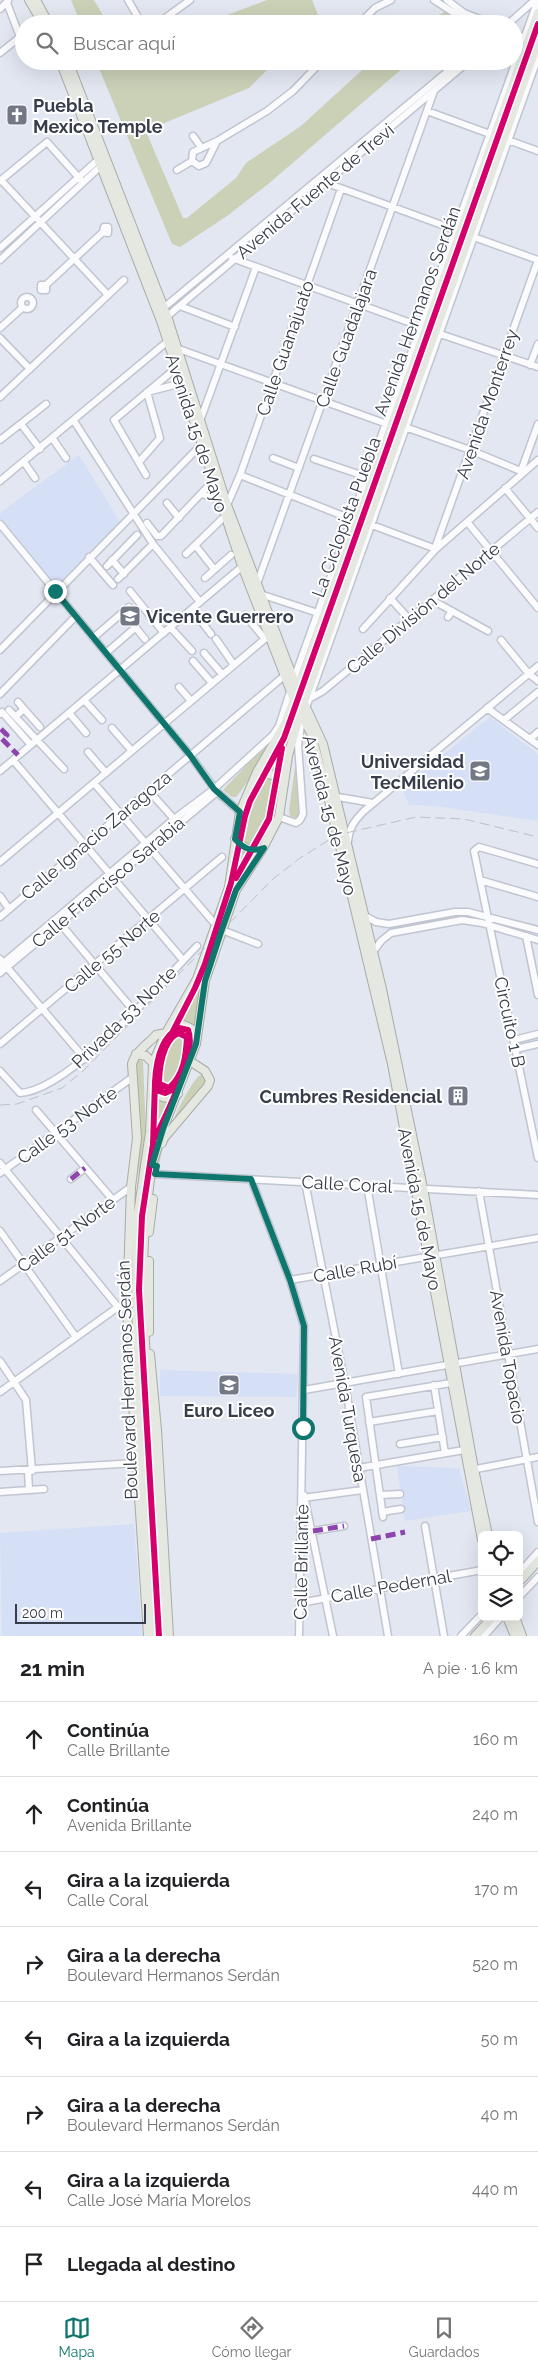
<!DOCTYPE html>
<html lang="es">
<meta charset="utf-8">
<style>
body{margin:0;font-family:Raleway,sans-serif;background:#f2f2f2;color:#202124}
.controls{position:absolute;right:15px;bottom:15px;display:grid;overflow:hidden;border-radius:8px;box-shadow:0 5px 20px #0002}
.controls button{width:45px;height:45px;display:grid;place-items:center;padding:0;border:0;border-bottom:1px solid #e0e0e0;background:#fff;color:#202124;font:25px sans-serif}
.scale{position:absolute;left:15px;bottom:12px;width:131px;box-sizing:border-box;padding-left:5px;border:2px solid #373d4a;border-top:0;font-size:14px;line-height:18px;white-space:nowrap;color:#373d4a;-webkit-text-stroke:4px #fff;paint-order:stroke}
.stop{position:absolute;width:15px;height:15px;margin:-11px;border:4px solid #0f766e;border-radius:50%;background:#fff}
.stop.end{background:#0f766e;border-color:#fff;box-shadow:0 1px 5px #0008}
.list{margin:0;padding:0;list-style:none}
h2{display:flex;justify-content:space-between;align-items:center;height:65px;margin:0;padding:0 20px;font-size:21px}
h2 small{font-size:16px;font-weight:400;color:#757577}
.list li{display:grid;grid-template-columns:32px 1fr auto;gap:15px;align-items:center;box-sizing:border-box;height:75px;padding:0 20px;border-top:1px solid #e0e0e0}
.list b{display:block;font-size:19px;white-space:nowrap}
.list p{margin:0;font-size:16px;white-space:nowrap;color:#757577}
.list em{font-size:16px;font-style:normal;color:#757577}
.icon{flex:none;width:28px;height:28px;fill:none;stroke:currentColor;stroke-width:2;stroke-linecap:round;stroke-linejoin:round}
.map{position:relative;flex:none;width:538px;height:1636px;overflow:hidden}
.search{position:absolute;background:#fff;box-shadow:0 5px 20px #0002;left:15px;right:15px;top:15px;height:55px;display:flex;align-items:center;gap:12px;box-sizing:border-box;padding:0 18px;border-radius:28px;color:#757577;font-size:19px}
.sheet{height:665px;background:#fff}
nav{display:flex;justify-content:space-around;align-items:center;box-sizing:border-box;height:70px;border-top:1px solid #e0e0e0;background:#fff;font-size:14px;color:#757577}
nav a{display:grid;justify-items:center;gap:2px}
nav .on{color:#0f766e}
.map>svg:first-child{display:block}
.built{fill:#d5dff6}
.green{fill:#cad1b7}
.lines{fill:none;stroke-linecap:round;stroke-linejoin:round}
.minor-casing{stroke:#c0c5d0;stroke-width:9}
.major-casing{stroke:#a8aca4;stroke-width:10}
.minor{stroke:#fbfbfd;stroke-width:6}
.major{stroke:#e5e7e1;stroke-width:8}
.rail{stroke:#bec0c3;stroke-width:1;stroke-dasharray:10 5;stroke-linecap:butt}
.quiet{stroke:#8e44ad;stroke-width:5;stroke-dasharray:10 5;stroke-linecap:butt}
.cycleway-casing{stroke:#fff;stroke-width:9}
.cycleway{stroke:#d6006c;stroke-width:6}
.route{stroke:#0f766e;stroke-width:6}
.labels{text-anchor:middle;dominant-baseline:central;stroke-width:4;stroke-linejoin:round;paint-order:stroke}
.poi-label{font-size:18px;font-weight:bold;fill:#373d4a;stroke:#fff;text-anchor:start}
.street-label{font-size:18px;fill:#373d4a;stroke:#fff}
</style>
<div class="map">
<svg width="538" height="1636" viewBox="0 0 538 1636">
<rect width="100%" height="100%" fill="#e2e7f2"/>
<path class="built" d="M79,455L120,522L55,587L0,521V513Z
M490,717L538,754V821L436,806L409,805L402,788Z
M160,1370L298,1374L296,1397L160,1396Z
M397,1466L459,1468L471,1511L405,1521Z
M134,1524L142,1636H2L0,1533Z"/>
<path class="green" d="M71,0H94L108,24H81Z
M267,0H312L318,15L311,24H203Z
M446,11L462,24H424Z
M96,61H131L136,69L147,61H276L249,88L150,129L147,134L183,218H187L236,178L246,163L301,126L372,61H411L267,185L227,216L180,247L172,244Z
M295,719L279,802L267,838L233,894L238,852L250,802Z
M279,731L280,735L240,792L236,797H232L223,790Z
M299,740L304,814L299,819L290,816L289,810Z
M203,979L189,1062L181,1085L156,1134L157,1066L168,1036Z
M138,1060L143,1061L146,1135L139,1193L135,1066Z
M203,1073L209,1080L164,1142L159,1165L157,1164C161,1147 188,1080 203,1073Z"/>
<g class="lines">
<g class="minor-casing">
<path id="minor" d="M128,0L142,24
M434,0L471,24
M447,0L464,13L493,24
M0,9L8,1
M157,24L190,0
M359,24L375,8L391,0
M508,24L535,0
M514,35L524,37
M0,53L20,37L7,3
M427,111L490,134
M193,136L201,147
M508,140L538,151
M192,161L193,152L217,141L267,111L293,91L322,61
M192,161L199,166L206,163L217,141
M177,170L192,161
M1,180L108,295
M0,181L47,142L80,179
M324,182L456,230
M471,236L538,260
M0,248L101,157
M232,258L422,327
M0,260L103,164
M46,285H41V290H46V285L103,232L104,227H108V233L103,232
M21 303a6 6 0 1 1 12 0a6 6 0 1 1-12 0Z
M180,306L235,327
M161,310L460,61
M164,319L469,61
M0,328L22,308
M440,334L538,367
M0,338L30,369
M176,348L387,424
M530,365L538,344
M0,397L124,280
M74,421L153,544L200,602
M200,421L256,267
M21,424L40,449
M405,427L470,450L523,472
M53,439L66,458
M0,440L46,404
M273,458L299,468
M314,459L367,477
M24,462L35,478
M139,462L160,438L147,392L186,382
M521,471L538,424
M146,475L114,420L176,368
M240,475L351,519
M0,481L168,341
M505,488L538,528
M202,494L219,500
M167,503L179,518
M227,505L240,475L341,189
M147,523L157,536H161L213,481
M468,523L538,608
M0,524L190,755L217,792L240,812
M372,525L436,549
M195,545L214,569
M435,548L538,260
M186,554L225,516
M89,557L113,585
M112,560L124,574
M107,566L137,535
M205,578L231,555
M118,579L153,544
M257,584L434,91
M130,591L164,633
M260,594L318,613
M390,598L409,619
M432,600L488,631
M192,609L211,634
M123,612L145,639
M245,615L265,639
M448,617L452,611
M170,627L192,651
M363,629L436,549L538,460
M93,638L129,607
M216,639L234,665
M501,640L529,674L538,681
M0,650L204,442
M106,653L136,627
M204,653L222,674
M193,661L212,683
M179,687L191,701
M0,694L76,616
M309,699L323,691L538,512
M84,700L102,720
M18,702L24,709
M487,708L538,745
M9,710L64,769
M69,713L86,733
M0,714L2,712L31,745
M16,716L24,709L40,727
M504,720L538,692
M112,728L132,751
M530,739L538,732
M88,752L106,773
M13,760L183,960
M0,771L245,564
M94,783L215,924
M149,791L174,819
M332,796L373,803
M279,817L296,823L300,820L303,814L298,745L302,719L538,57
M348,842C349,828 354,821 364,811L538,666
M0,862L272,633
M538,864L479,847L474,851L538,1158
M480,880L538,897
M0,896L9,909
M365,916L376,922L389,924L455,912H468L538,930
M0,917L284,676
M58,921L134,1011
M222,930L258,944
M526,936L538,995
M373,952L381,941L391,933L462,920L482,923L538,940
M0,959L85,1059
M0,966L174,819L214,789L273,735L279,726L296,673L538,0
M0,973L217,792
M514,1040L538,1034
M0,1044L222,857
M516,1049L538,1044
M0,1071L20,1093C70,1090 161,983 197,946
M36,1110L113,1200
M0,1163L118,1307
M0,1173L133,1077
M155,1174L538,1195
M71,1179L85,1168
M251,1179L290,1280L304,1326L299,1636
M305,1182L345,1384L388,1636
M367,1185L399,1374
M479,1191L538,1522
M0,1231L76,1337
M290,1280L538,1238
M0,1281L131,1187
M0,1361L26,1400L32,1471
M434,1385L445,1453
M304,1390L538,1349
M0,1392L118,1307L121,1308
M369,1422L438,1411
M400,1444L443,1437
M359,1468L464,1450
M471,1470L538,1457
M0,1471L137,1463
M28,1471L29,1490
M0,1492L44,1489
M304,1495L333,1636
M380,1495L400,1494
M303,1498L362,1490
M382,1512L401,1509
M383,1517L366,1397L451,1383
M425,1526L444,1636
M313,1531L344,1526
M519,1573L538,1552
M519,1597L538,1577
M300,1603L482,1570
M461,1636L482,1614
M484,1636L501,1617"/>
</g>
<g class="major-casing">
<path id="major" d="M29,0L43,24
M36,0L49,24
M60,61L161,321L242,566L295,702
M68,61L167,316L227,505L298,691
M303,701L323,744L382,989L423,1188L474,1469L488,1535
M300,713L311,733L328,796L392,1064L482,1540
M257,772L273,775L284,784
M235,839C244,849 251,852 263,848
M170,1029C179,1023 185,1024 193,1030L195,1037
M136,1054L146,1056L153,1063
M152,1086C156,1095 163,1099 173,1098L178,1094
M162,1143L164,1138L208,1086L210,1080L205,1071L190,1061
M149,1232L153,1199
M149,1261V1332
M150,1354L157,1430L169,1636
M519,1582L538,1561
M507,1617L515,1636
M515,1617L522,1636
M148,1636L127,1310L131,1187L137,1138L132,1064C135,1052 148,1044 156,1035L166,1033
M154,1636L137,1342L136,1289L138,1214L150,1132L153,1063L166,1033L197,979L229,887L240,812L257,772L285,724L294,700L538,13
M162,1636L142,1290L145,1218L152,1165L163,1129L196,1044L205,981L236,890L263,848L279,817L288,756L300,713L538,42
M475,1636L493,1617"/>
</g>
<use href="#minor" class="minor"/>
<use href="#major" class="major"/>
<path class="rail" d="M0,1105L17,1104L62,1088L83,1071L273,879L300,858L337,835L416,817L464,819L538,837"/>
<path class="quiet" d="M1,729L7,735L2,739L18,755
M71,1179L85,1168
M313,1531L344,1526
M371,1539L405,1532"/>
<g class="cycleway-casing">
<path id="cycleway" d="M236,878L269,819L282,748
M173,1031L195,988L205,964L231,883L245,816L250,801L284,738L538,24
M156,1137C166,1113 198,1054 188,1030L179,1028C161,1037 156,1063 155,1082C160,1084 164,1086 169,1088C184,1075 186,1056 187,1037L178,1033C162,1041 159,1069 159,1086L161,1088
M159,1636L139,1290L142,1216L153,1144L155,1082L159,1091L165,1093L176,1088"/>
</g>
<use href="#cycleway" class="cycleway"/>
</g>
<g class="lines">
<path class="route" d="M55,591L190,755L214,789L240,812L235,839C244,849 251,852 264,848L236,890L220,935L205,981L196,1044L163,1129L152,1165L157,1166L155,1174L251,1179L290,1280L304,1326L303,1428"/>
</g>
<defs>
<g id="church-square" transform="scale(1.125)"><rect x="-9" y="-9" width="18" height="18" rx="4" fill="#737885" stroke="#fff"/><path d="M-1.2-6h2.4v3.5h3.3v2.4h-3.3V6h-2.4V-.1h-3.3v-2.4h3.3Z" fill="#fff"/></g>
<g id="school-square" transform="scale(1.125)"><rect x="-9" y="-9" width="18" height="18" rx="4" fill="#737885" stroke="#fff"/><path d="M0-5L7-2L0 1L-7-2ZM-4 1L0 2.5L4 1V4Q0 6-4 4Z" fill="#fff"/></g>
<g id="university-square" transform="scale(1.125)"><rect x="-9" y="-9" width="18" height="18" rx="4" fill="#737885" stroke="#fff"/><path d="M0-5L7-2L0 1L-7-2ZM-4 1L0 2.5L4 1V4Q0 6-4 4Z" fill="#fff"/></g>
<g id="building-square" transform="scale(1.125)"><rect x="-9" y="-9" width="18" height="18" rx="4" fill="#737885" stroke="#fff"/><path d="M-4-6H4V6H1V3H-1V6H-4ZM-2.5-4.3h1.7v1.8h-1.7ZM.8-4.3h1.7v1.8H.8ZM-2.5-1h1.7V.8h-1.7ZM.8-1h1.7V.8H.8Z" fill="#fff"/></g>
</defs>
<g fill-rule="evenodd">
<use href="#church-square" x="17" y="115"/>
<use href="#school-square" x="130" y="616"/>
<use href="#university-square" x="480" y="771"/>
<use href="#building-square" x="458" y="1096"/>
<use href="#school-square" x="229" y="1385"/>
</g>
<g class="labels">
<g class="poi-label">
<text x="33" y="105">Puebla<tspan x="33" dy="21">Mexico Temple</tspan></text>
<text x="146" y="616">Vicente Guerrero</text>
<text x="464" y="761" text-anchor="end">Universidad<tspan x="464" dy="21">TecMilenio</tspan></text>
<text x="442" y="1096" text-anchor="end">Cumbres Residencial</text>
<text x="229" y="1410" text-anchor="middle">Euro Liceo</text>
</g>
<g class="street-label">
<text transform="translate(315 191) rotate(-40)">Avenida Fuente de Trevi</text>
<text transform="translate(417 311) rotate(-70)">Avenida Hermanos Serdán</text>
<text transform="translate(346 338) rotate(-70)">Calle Guadalajara</text>
<text transform="translate(285 348) rotate(-71)">Calle Guanajuato</text>
<text transform="translate(487 404) rotate(-71)">Avenida Monterrey</text>
<text transform="translate(197 433) rotate(72)">Avenida 15 de Mayo</text>
<text transform="translate(346 517) rotate(-70)">La Ciclopista Puebla</text>
<text transform="translate(423 608) rotate(-40)">Calle División del Norte</text>
<text transform="translate(330 815) rotate(75)">Avenida 15 de Mayo</text>
<text transform="translate(96 835) rotate(-40)">Calle Ignacio Zaragoza</text>
<text transform="translate(108 882) rotate(-40)">Calle Francisco Sarabia</text>
<text transform="translate(112 951) rotate(-40)">Calle 55 Norte</text>
<text transform="translate(124 1017) rotate(-44)">Privada 53 Norte</text>
<text transform="translate(510 1022) rotate(78)">Circuito 1 B</text>
<text transform="translate(67 1125) rotate(-36)">Calle 53 Norte</text>
<text transform="translate(347 1184) rotate(3)">Calle Coral</text>
<text transform="translate(420 1209) rotate(79)">Avenida 15 de Mayo</text>
<text transform="translate(66 1234) rotate(-36)">Calle 51 Norte</text>
<text transform="translate(355 1269) rotate(-10)">Calle Rubí</text>
<text transform="translate(508 1357) rotate(80)">Avenida Topacio</text>
<text transform="translate(127 1380) rotate(-92)">Boulevard Hermanos Serdán</text>
<text transform="translate(348 1409) rotate(80)">Avenida Turquesa</text>
<text transform="translate(301 1562) rotate(-89)">Calle Brillante</text>
<text transform="translate(391 1586) rotate(-10)">Calle Pedernal</text>
</g>
</g>
</svg>
<div class="controls">
<button><svg class="icon" aria-label="locate" viewBox="0 0 24 24"><circle cx="12" cy="12" r="6"/><path d="M12 2v4M12 18v4M2 12h4M18 12h4"/></svg></button>
<button><svg class="icon" aria-label="layers" viewBox="0 0 24 24"><path d="M12 4l9 5-9 5-9-5zM3 14l9 5 9-5"/></svg></button>
</div>
<div class="scale">200 m</div>
<div class="stop" style="left:303px;top:1428px"></div>
<div class="stop end" style="left:55px;top:591px"></div>
<div class="search"><svg class="icon" aria-label="search" viewBox="0 0 24 24"><circle cx="10" cy="10" r="6"/><path d="M15 15l6 6"/></svg>Buscar aquí</div>
</div>
<section class="sheet">
<h2>21 min<small>A pie · 1.6 km</small></h2>
<ul class="list">
<li><svg class="icon" aria-label="ahead" viewBox="0 0 24 24"><path d="M12 20V5M6 11l6-6 6 6"/></svg><div><b>Continúa</b><p>Calle Brillante</p></div><em>160 m</em></li>
<li><svg class="icon" aria-label="ahead" viewBox="0 0 24 24"><path d="M12 20V5M6 11l6-6 6 6"/></svg><div><b>Continúa</b><p>Avenida Brillante</p></div><em>240 m</em></li>
<li><svg class="icon" aria-label="left" viewBox="0 0 24 24"><path d="M17 20v-9H6M10 6l-5 5 5 5"/></svg><div><b>Gira a la izquierda</b><p>Calle Coral</p></div><em>170 m</em></li>
<li><svg class="icon" aria-label="right" viewBox="0 0 24 24"><path d="M7 20v-9h11M14 6l5 5-5 5"/></svg><div><b>Gira a la derecha</b><p>Boulevard Hermanos Serdán</p></div><em>520 m</em></li>
<li><svg class="icon" aria-label="left" viewBox="0 0 24 24"><path d="M17 20v-9H6M10 6l-5 5 5 5"/></svg><div><b>Gira a la izquierda</b></div><em>50 m</em></li>
<li><svg class="icon" aria-label="right" viewBox="0 0 24 24"><path d="M7 20v-9h11M14 6l5 5-5 5"/></svg><div><b>Gira a la derecha</b><p>Boulevard Hermanos Serdán</p></div><em>40 m</em></li>
<li><svg class="icon" aria-label="left" viewBox="0 0 24 24"><path d="M17 20v-9H6M10 6l-5 5 5 5"/></svg><div><b>Gira a la izquierda</b><p>Calle José María Morelos</p></div><em>440 m</em></li>
<li><svg class="icon" aria-label="arrive" viewBox="0 0 24 24"><path d="M6 21V4h12l-3 4 3 4H6"/></svg><div><b>Llegada al destino</b></div></li>
</ul>
</section>
<nav>
<a class="on"><svg class="icon" aria-label="map" viewBox="0 0 24 24"><path d="M3 6l6-2 6 2 6-2v14l-6 2-6-2-6 2zM9 4v14M15 6v14"/></svg>Mapa</a>
<a><svg class="icon" aria-label="directions" viewBox="0 0 24 24"><path d="M12 3l9 9-9 9-9-9zM9 14v-3h6M13 9l2 2-2 2"/></svg>Cómo llegar</a>
<a><svg class="icon" aria-label="saved" viewBox="0 0 24 24"><path d="M7 4h10v16l-5-4-5 4z"/></svg>Guardados</a>
</nav>
